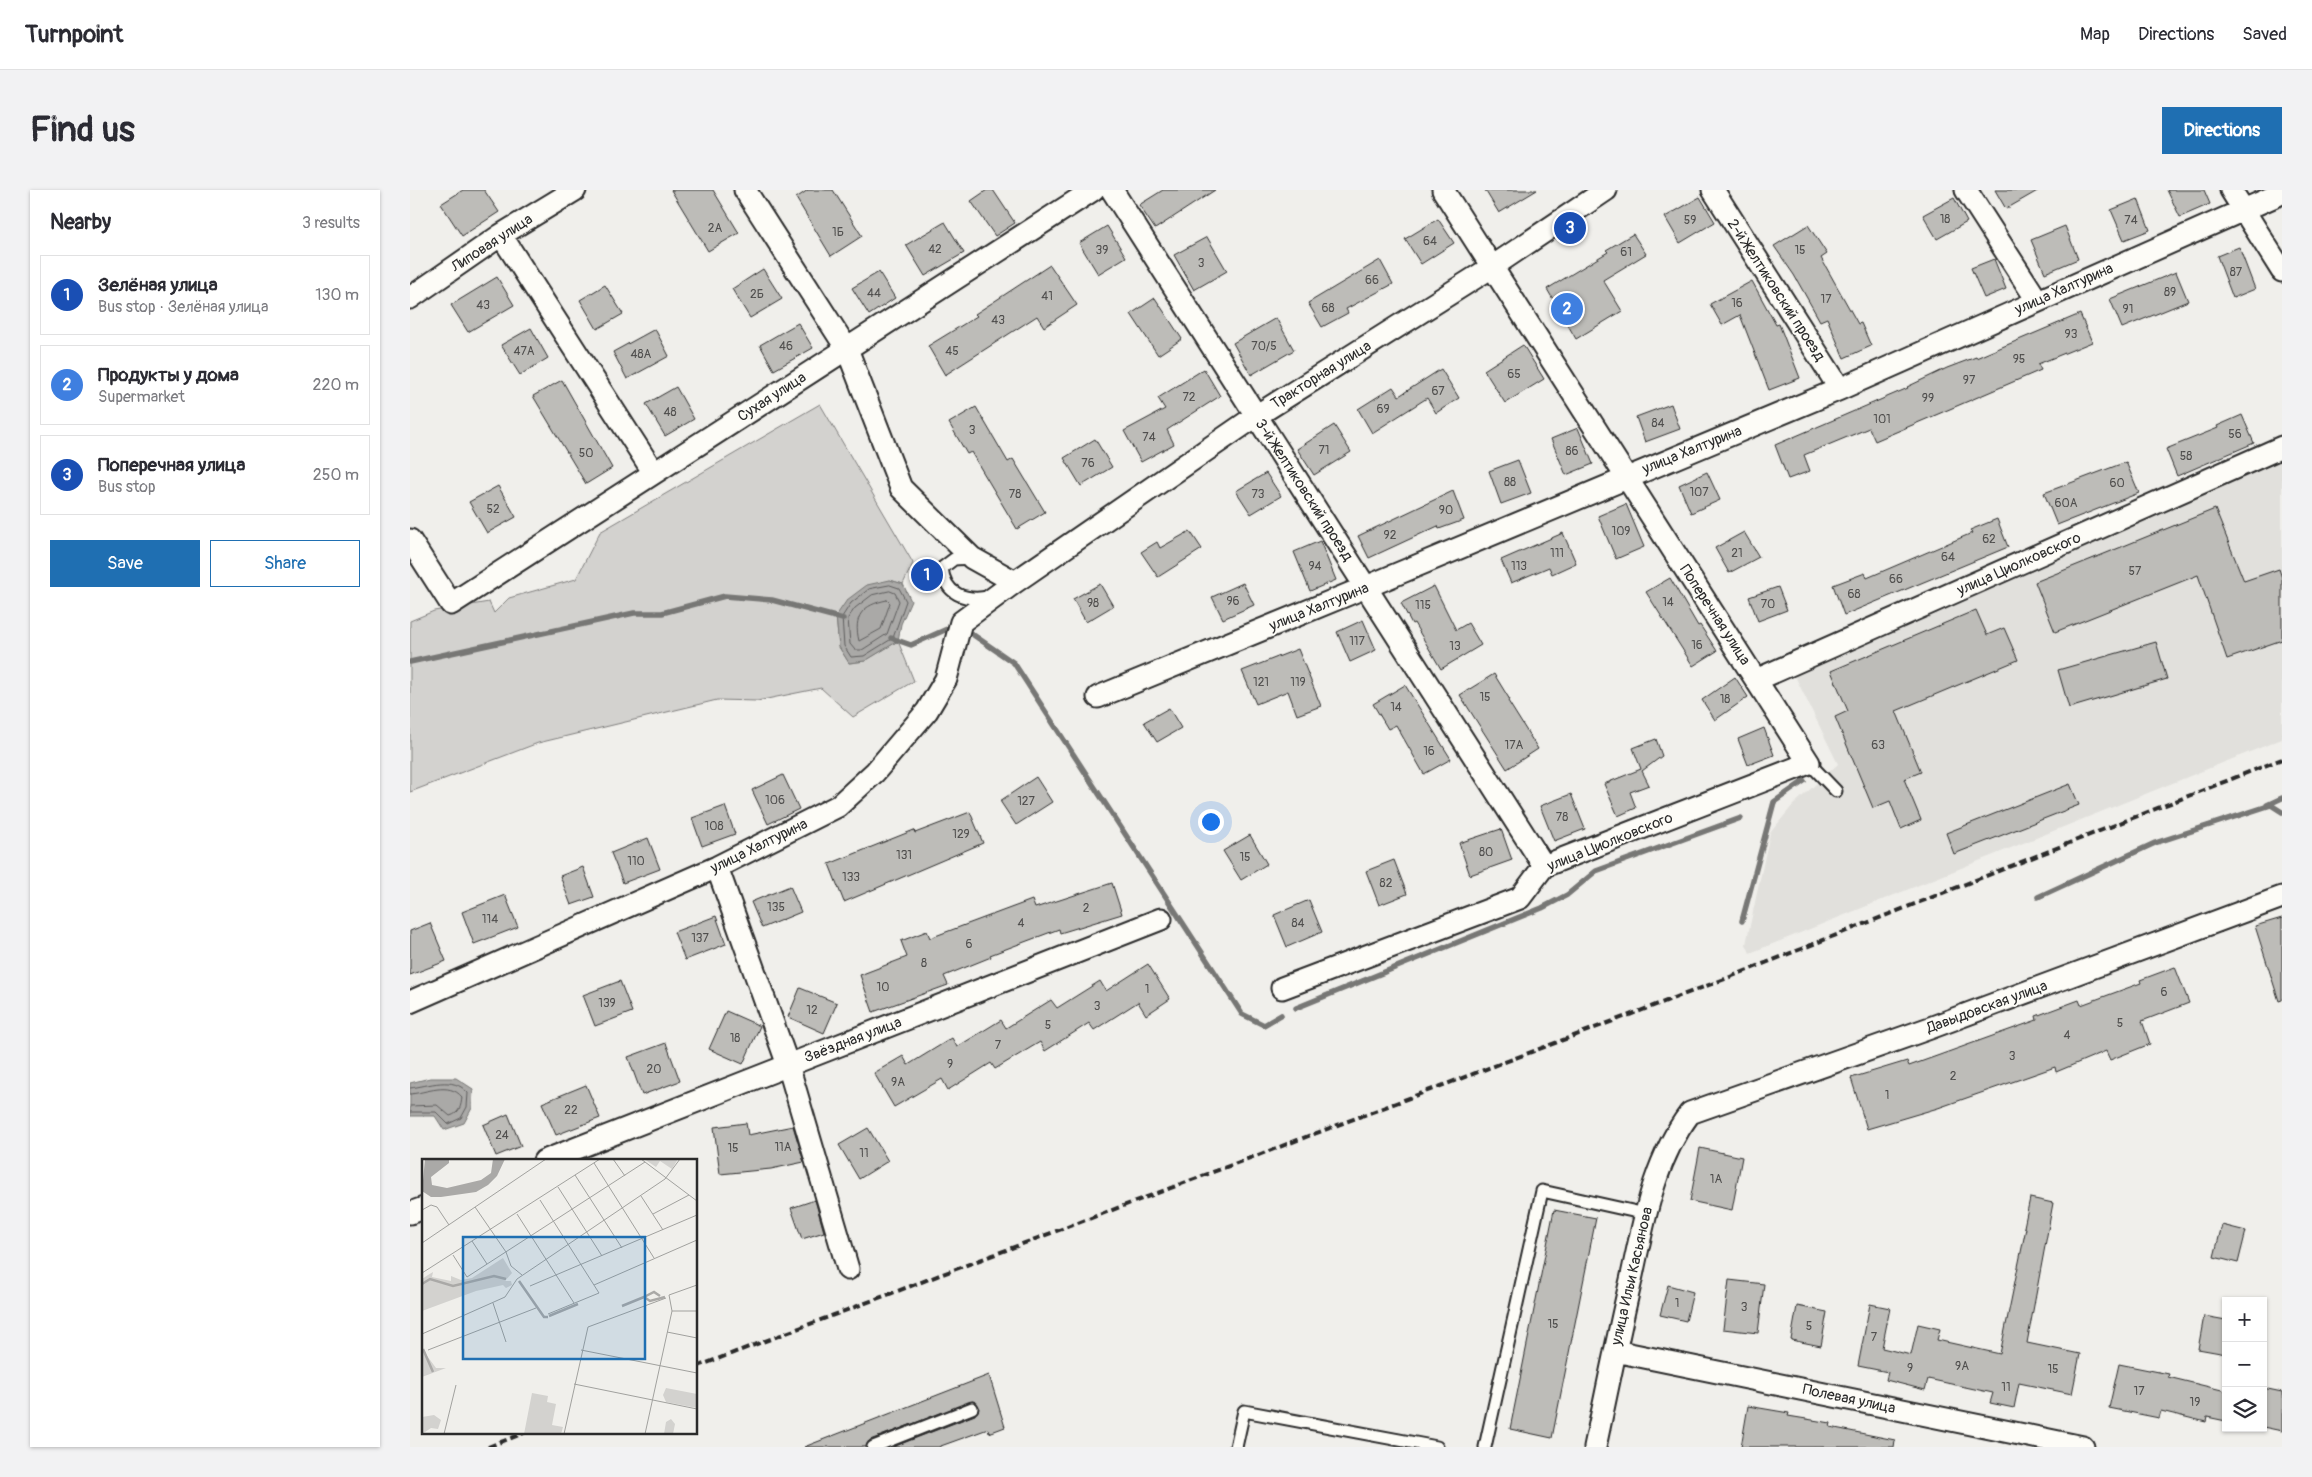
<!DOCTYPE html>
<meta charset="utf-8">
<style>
body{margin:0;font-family:Pangolin,sans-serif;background:#f2f2f3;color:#2b2b33}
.controls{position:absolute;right:15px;bottom:15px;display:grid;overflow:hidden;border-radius:0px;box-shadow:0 1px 4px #0004}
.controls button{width:45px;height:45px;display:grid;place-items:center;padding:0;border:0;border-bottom:1px solid #e1e1e2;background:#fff;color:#2b2b33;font:25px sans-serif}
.you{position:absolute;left:800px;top:631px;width:18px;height:18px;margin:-12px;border:4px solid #fff;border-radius:50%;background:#1a73e8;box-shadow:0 0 0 8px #1a73e833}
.badge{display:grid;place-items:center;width:32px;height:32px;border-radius:50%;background:#1f6fb2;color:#fff;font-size:16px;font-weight:700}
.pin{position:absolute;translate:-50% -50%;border:2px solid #fff;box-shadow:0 1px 5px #0006}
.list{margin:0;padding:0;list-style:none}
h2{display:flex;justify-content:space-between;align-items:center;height:65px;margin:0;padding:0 20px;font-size:21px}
h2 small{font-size:16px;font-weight:400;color:#7c7c81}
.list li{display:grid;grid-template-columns:32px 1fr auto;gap:15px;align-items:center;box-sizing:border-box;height:80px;margin:0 10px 10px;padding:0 10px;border:1px solid #e1e1e2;border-radius:0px}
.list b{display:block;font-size:19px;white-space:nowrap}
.list p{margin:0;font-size:16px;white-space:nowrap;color:#7c7c81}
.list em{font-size:16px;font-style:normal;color:#7c7c81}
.actions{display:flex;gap:10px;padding:15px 20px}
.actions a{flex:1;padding:11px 0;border:1px solid #1f6fb2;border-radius:0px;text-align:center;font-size:18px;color:#1f6fb2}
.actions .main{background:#1f6fb2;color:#fff}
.icon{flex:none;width:28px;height:28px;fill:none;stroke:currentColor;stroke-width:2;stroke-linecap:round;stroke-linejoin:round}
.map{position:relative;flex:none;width:1872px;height:1257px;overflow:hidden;border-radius:0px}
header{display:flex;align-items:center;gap:30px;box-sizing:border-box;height:70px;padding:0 25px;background:#fff;border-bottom:1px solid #e1e1e2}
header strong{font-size:24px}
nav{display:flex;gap:28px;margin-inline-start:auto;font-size:18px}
.intro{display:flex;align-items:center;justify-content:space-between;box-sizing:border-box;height:120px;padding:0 30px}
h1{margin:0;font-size:35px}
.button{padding:12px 22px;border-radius:0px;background:#1f6fb2;color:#fff;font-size:18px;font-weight:700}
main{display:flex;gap:30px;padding:0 30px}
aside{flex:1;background:#fff;border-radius:0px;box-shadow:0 1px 4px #0004}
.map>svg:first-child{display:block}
.built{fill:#e1e0dc}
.green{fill:#d3d2cf;stroke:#7f7e7d}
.water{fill:#aaa9a7;stroke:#777775}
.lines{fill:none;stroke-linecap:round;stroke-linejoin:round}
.shore{stroke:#5e5d5d;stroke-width:1}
.stream{stroke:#777775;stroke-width:5.5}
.building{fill:#bdbcb8;stroke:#2b2b2b}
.service-casing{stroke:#2b2b2b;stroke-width:15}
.minor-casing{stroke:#2b2b2b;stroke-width:25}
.service{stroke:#fdfcf7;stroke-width:11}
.minor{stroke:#fdfcf7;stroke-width:21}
.rail{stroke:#2b2b2b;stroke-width:4;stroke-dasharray:8 4;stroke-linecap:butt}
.labels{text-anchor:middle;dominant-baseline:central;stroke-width:4;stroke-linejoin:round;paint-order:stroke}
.number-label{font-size:12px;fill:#504f4e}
.street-label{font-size:15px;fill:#2b2b2b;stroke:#fdfcf7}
.inset-river{fill:none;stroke:#aaa9a7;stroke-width:2.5}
.inset-road{fill:none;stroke:#a1a19e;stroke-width:1}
.view{fill:#1f6fb2;fill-opacity:0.15;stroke:#1f6fb2;stroke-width:2.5}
.inset-edge{fill:none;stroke:#2b2b2b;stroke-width:2.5}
</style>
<header>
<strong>Turnpoint</strong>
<nav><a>Map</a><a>Directions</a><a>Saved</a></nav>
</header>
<div class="intro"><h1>Find us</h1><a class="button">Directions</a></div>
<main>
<aside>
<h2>Nearby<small>3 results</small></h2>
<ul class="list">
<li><span class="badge" style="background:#1a4fb4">1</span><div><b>Зелёная улица</b><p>Bus stop · Зелёная улица</p></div><em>130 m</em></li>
<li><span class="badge" style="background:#3f7fe0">2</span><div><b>Продукты у дома</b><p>Supermarket</p></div><em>220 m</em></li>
<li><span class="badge" style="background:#1a4fb4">3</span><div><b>Поперечная улица</b><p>Bus stop</p></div><em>250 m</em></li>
</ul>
<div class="actions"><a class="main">Save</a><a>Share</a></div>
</aside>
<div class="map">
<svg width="1872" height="1257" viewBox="0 0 1872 1257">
<rect width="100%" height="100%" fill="#f0efeb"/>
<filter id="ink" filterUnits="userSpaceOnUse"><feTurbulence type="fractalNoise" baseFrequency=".02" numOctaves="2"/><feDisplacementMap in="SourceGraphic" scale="10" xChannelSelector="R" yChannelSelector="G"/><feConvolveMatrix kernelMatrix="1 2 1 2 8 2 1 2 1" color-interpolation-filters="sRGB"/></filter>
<g filter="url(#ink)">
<path class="built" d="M1872,269V549L1340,763L1336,754L1360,643L1383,615L1428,574L1382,480Z"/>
<path class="green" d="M410,214L503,373L493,394L480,390L426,426L429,457L439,473L455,471L488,451L504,491L443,527L411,498L347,511L307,510L128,553L0,602V431L24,421L79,412L84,423L99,408L166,389L190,342Z"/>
<path class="water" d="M480,390L493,394L501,411L491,434L488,451L455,471L439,473L429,457L426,426L437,410L457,395Z
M20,888H46L63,899L62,918L54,933L34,940L25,926H0V893Z"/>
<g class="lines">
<path class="shore" d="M480,395L489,398L496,411L483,448L454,466L441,467L434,456L432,427L441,413L459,399Z
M480,401L485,403L489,411L477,444L452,460H445L440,454L438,428L445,418L462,405Z
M477,410L480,413L471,439L449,451C443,426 452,415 477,410Z
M0,898C19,896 43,885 58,903L57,917L51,928L38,934L26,922H0
M0,904C16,903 39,891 52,907C51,916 50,923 40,926L27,915L0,916"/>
<path class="stream" d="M562,444L604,473L832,824L854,835L871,825
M481,448L501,455L537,439
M0,472L224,423H252L315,406L362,410L433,429
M1857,615L1872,608
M1628,707L1745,653L1861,615L1872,622
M1332,731L1364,612L1394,591
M886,818L1132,718L1157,705L1186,681L1331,628"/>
</g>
<path class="building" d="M53,0H74L89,22L52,46L31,14Z
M261,0H303L329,43L298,61Z
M398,0H423L452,46L421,66L386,8Z
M577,0H583L605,33L585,46L561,11Z
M753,0H805L745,39L729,15Z
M1075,0H1127L1089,23Z
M1585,0H1629L1596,19Z
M1757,0H1794L1800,14L1770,27Z
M1290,7L1305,32L1270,53L1255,27Z
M1544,8L1557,32L1527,49L1513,25Z
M1728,9L1740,40L1714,50L1701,20Z
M1028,29L1044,53L1011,74L995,49Z
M535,32L554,63L515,86L496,55Z
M1398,35L1417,64L1411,68L1448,134L1451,133L1461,156L1434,168L1417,128L1410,131L1384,85L1364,56Z
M697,36L716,67L688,84L669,53Z
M1655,36L1668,69L1635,83L1621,50Z
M1223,44L1236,64L1193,90L1212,121L1166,149L1137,99L1198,62L1196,60Z
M797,47L817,81L784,100L764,65Z
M1829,57L1845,99L1823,108L1807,66Z
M1584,69L1596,99L1574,108L1561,78Z
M970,70L983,94L936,119L938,123L912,137L898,113Z
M640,75L667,115L634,137L627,126L535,185L518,156L567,126L565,124Z
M353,79L372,109L340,128L322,99Z
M469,82L485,108L459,125L442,98Z
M1766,82L1778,111L1712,138L1700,109Z
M87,87L104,115L58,142L41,115Z
M1342,91L1366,135L1369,134L1390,188L1359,200L1330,125L1312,135L1300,114Z
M195,95L213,124L187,139L170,110Z
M745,108L772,149L748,165L721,124Z
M1670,124L1682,152L1628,174L1631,180L1465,251L1459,238L1394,265L1400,281L1378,289L1365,255L1498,198L1497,197L1537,178L1566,167V168Z
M866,128L884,160L841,185L823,153Z
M388,133L403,158L364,180L350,155Z
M121,138L138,168L110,185L91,155Z
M245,139L259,166L217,189L203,162Z
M1113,155L1134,189L1095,213L1074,180Z
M794,179L810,206L757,240L764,254L731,272L714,241L755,219L748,208Z
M1031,179L1049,208L1026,223L1017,208L962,243L948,219L983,197L989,206Z
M152,190L202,278L176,294L123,206Z
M266,197L284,229L255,246L236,214Z
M1261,214L1270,239L1235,252L1226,227Z
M566,217L598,272L603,269L635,322L607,339L561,262L557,264L539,233Z
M1832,225L1844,253L1767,286L1756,259L1808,238L1807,236Z
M924,235L941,262L904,285L887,259Z
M1168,238L1183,274L1156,285L1141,249Z
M685,249L702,277L671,296L654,268Z
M1108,270L1121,303L1091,314L1079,281Z
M1716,272L1729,303L1647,335L1634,303Z
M1297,282L1310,310L1281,323L1269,295Z
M856,283L871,306L841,324L826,301Z
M88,296L106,327L77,343L59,312Z
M1043,301L1054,330L1029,339L1028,336L959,368L948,346Z
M1216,314L1234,357L1206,369L1188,326Z
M1805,319L1834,391L1869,379L1872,388V450L1817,469L1788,385L1645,442L1625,392Z
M1587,329L1598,357L1434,425L1423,395L1455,383L1457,388L1562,343L1560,340Z
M780,341L792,359L748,387L731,362L747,352L750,358Z
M1334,342L1349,367L1319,383L1305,358Z
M1153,343L1166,373L1142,384L1139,377L1101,393L1091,370Z
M910,351L926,390L900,401L884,362Z
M1260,388L1288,436L1290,435L1307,461L1283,476L1236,402Z
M833,393L844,415L813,429L802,407Z
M690,394L703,416L676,432L663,409Z
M1024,396L1046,440L1058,433L1071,455L1031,479L1004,433L1002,434L991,413Z
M1368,397L1377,420L1348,431L1339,407Z
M1566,420L1577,445L1594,438L1608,470L1486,521L1511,582L1494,589L1511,630L1491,639L1480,611L1463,618L1425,527L1438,521L1421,481Z
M953,430L966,460L940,472L927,442Z
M1746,452L1757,489L1659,518L1648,480Z
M888,459L911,516L887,525L878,501L846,514L832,481Z
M1084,484L1100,510L1098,511L1128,559L1097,579L1050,505Z
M1325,487L1338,507L1305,530L1292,510Z
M995,495L1041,569L1014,584L986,535L978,539L963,514Z
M759,518L771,538L747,552L734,532Z
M1354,538L1364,565L1338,575L1328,549Z
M1246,549L1252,566L1232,581L1239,595L1220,602L1226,618L1208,626L1194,594L1231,579L1223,558Z
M373,585L389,619L358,634L342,600Z
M626,587L642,612L606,635L590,611Z
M1660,594L1669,615L1544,664L1536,643Z
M1161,604L1175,639L1144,651L1130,616Z
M315,616L325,644L292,656L282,628Z
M560,622L573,653L434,712L419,674L504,640L505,643Z
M1091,639L1102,670L1060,685L1049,653Z
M840,645L857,674L831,690L813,661Z
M238,648L250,679L213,693L201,663Z
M984,670L997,704L969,715L956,681Z
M173,677L184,707L161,715L150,686Z
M702,693L712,724L650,743L649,739L580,765L581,767L534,786L538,795L463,822L450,785L497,767L491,751L517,741L520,748L622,710L625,718Z
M380,696L391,722L352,738L341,712Z
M95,705L108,737L64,754L52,722Z
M899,710L912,742L877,757L864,725Z
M306,726L316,754L275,770L264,742Z
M1872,728V810L1869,811L1845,736Z
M20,733L36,771L0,785V741Z
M738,774L760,809L736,825L728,812L684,840L679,833L635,861L630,852L585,879L581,873L538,900L532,889L484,917L464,883L493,866L498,875L542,848L547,857L591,830L596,838L641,810L647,818L690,791L696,801Z
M1765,777L1779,813L1732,831L1740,854L1700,870L1696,861L1646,882L1645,877L1528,918L1457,939L1441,888L1497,871L1499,876L1627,830L1626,826L1669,810L1671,815L1731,793L1730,790Z
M210,791L222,822L185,836L173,805Z
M390,798L427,813L414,843L378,827Z
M316,821L350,836L333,874L299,859Z
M256,853L270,891L232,905L218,867Z
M176,895L190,928L146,945L132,913Z
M98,924L111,956L86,966L73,935Z
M336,933L338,945L383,936L394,972L361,979L310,984L304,937Z
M458,938L478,971L449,989L429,955Z
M1290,958L1332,967L1322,1020L1280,1011Z
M1620,1008L1643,1013L1617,1153L1670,1164L1662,1204L1609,1193L1604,1218L1580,1213L1583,1203L1518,1189L1515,1200L1476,1190L1478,1182L1448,1176L1460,1114L1480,1118L1472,1158L1501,1165L1508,1134L1530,1139L1527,1150L1590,1164L1616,1038L1614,1037Z
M405,1010L414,1042L392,1049L381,1018Z
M1144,1020L1186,1028L1142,1248L1100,1239Z
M1812,1035L1836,1041L1828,1073L1804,1067Z
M1319,1090L1354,1094L1348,1143L1313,1139Z
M1258,1095L1283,1102L1276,1131L1250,1125Z
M1387,1116L1417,1122L1411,1156L1381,1150Z
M1794,1126L1816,1130V1164L1788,1159Z
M1709,1174L1759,1184L1758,1187L1816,1201V1231L1797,1227L1796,1232L1751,1221L1749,1228L1699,1218Z
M579,1185L595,1237L579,1243L578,1239L528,1257H483L565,1225L569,1216L563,1211L460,1250L456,1257H394Z
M1853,1198L1872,1202V1241L1853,1237Z
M1338,1216L1379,1223L1378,1226L1421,1233L1420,1237L1485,1250L1484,1257H1331Z"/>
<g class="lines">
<g class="service-casing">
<path id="service" d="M562,368L544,369L532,378C535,405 555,411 579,407
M1399,573L1426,601
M463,1257L562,1218
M826,1257L834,1221L1027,1257
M1075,1257L1132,1001L1236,1024"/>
</g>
<g class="minor-casing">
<path id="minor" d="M335,0L437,159L491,298L562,368L605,392
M702,0L1134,676
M1303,0L1430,199
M1556,0L1627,110
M1821,0L1872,81
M91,45L244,283
M0,108L91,45L165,0
M0,350L41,414L683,0
M1346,490L1872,257
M688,507L956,397L1430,199L1872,3
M307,677L378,875L438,1079
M872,798L1110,708L1134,676L1399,573L1033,0
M0,812L307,677L428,616L465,582L517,521L536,489L551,432L605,392L846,226L1082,77L1196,0
M134,971L751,729
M0,1023L14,1018
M1205,1161L1673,1257
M1185,1257C1197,1201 1208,1145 1221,1090C1234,1031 1243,972 1280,923L1520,838L1872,707"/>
</g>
<use href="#service" class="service"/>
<use href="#minor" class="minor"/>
<path class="rail" d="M286,1177L1320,787L1872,569
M78,1257L114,1243"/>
</g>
</g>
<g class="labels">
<g class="number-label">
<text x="1535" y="29">18</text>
<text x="1280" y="30">59</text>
<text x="1721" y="30">74</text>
<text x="305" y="38">2А</text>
<text x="428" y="42">1Б</text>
<text x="1020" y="51">64</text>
<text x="525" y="59">42</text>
<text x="692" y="60">39</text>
<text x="1390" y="60">15</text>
<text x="1216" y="62">61</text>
<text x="791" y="73">3</text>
<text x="1826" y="82">87</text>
<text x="962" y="90">66</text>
<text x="1760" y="102">89</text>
<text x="464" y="103">44</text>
<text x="347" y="104">2Б</text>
<text x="637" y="106">41</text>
<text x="1416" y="109">17</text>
<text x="1327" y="113">16</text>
<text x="73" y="115">43</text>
<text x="918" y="118">68</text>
<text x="1718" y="119">91</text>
<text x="588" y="130">43</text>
<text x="1661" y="144">93</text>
<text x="376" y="156">46</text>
<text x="854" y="156">70/5</text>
<text x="114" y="161">47А</text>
<text x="542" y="161">45</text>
<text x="231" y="164">48А</text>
<text x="1609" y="169">95</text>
<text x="1104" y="184">65</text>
<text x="1559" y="190">97</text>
<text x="1028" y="201">67</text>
<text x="779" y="207">72</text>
<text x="1518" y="208">99</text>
<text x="973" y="219">69</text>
<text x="260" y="222">48</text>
<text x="1472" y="229">101</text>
<text x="1248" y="233">84</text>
<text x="562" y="240">3</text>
<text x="1825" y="244">56</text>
<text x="739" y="247">74</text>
<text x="914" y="260">71</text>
<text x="1162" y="261">86</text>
<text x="176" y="263">50</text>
<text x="1776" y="266">58</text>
<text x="678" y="273">76</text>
<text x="1100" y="292">88</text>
<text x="1707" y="293">60</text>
<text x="1289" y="302">107</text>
<text x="605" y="304">78</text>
<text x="848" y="304">73</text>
<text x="1656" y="313">60А</text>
<text x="83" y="319">52</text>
<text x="1036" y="320">90</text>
<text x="1211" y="341">109</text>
<text x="980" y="345">92</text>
<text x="1579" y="349">62</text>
<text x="1147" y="363">111</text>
<text x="1327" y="363">21</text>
<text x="1538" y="367">64</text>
<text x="905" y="376">94</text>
<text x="1109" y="376">113</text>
<text x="1725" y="381">57</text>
<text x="1486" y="389">66</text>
<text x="1444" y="404">68</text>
<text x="823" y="411">96</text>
<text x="1258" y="412">14</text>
<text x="683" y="413">98</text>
<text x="1358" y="414">70</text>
<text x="1013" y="415">115</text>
<text x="947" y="451">117</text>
<text x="1287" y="455">16</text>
<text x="1045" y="456">13</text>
<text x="851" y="492">121</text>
<text x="888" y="492">119</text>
<text x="1075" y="507">15</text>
<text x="1315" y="509">18</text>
<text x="986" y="517">14</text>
<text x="1104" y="555">17А</text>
<text x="1468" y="555">63</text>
<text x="1019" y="561">16</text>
<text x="365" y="610">106</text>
<text x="616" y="611">127</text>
<text x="1152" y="627">78</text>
<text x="304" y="636">108</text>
<text x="551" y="644">129</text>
<text x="1076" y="662">80</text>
<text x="494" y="665">131</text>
<text x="835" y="667">15</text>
<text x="226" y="671">110</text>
<text x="441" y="687">133</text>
<text x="976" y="693">82</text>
<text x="366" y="717">135</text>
<text x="676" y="718">2</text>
<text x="80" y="729">114</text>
<text x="611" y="733">4</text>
<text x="888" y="733">84</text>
<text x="290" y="748">137</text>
<text x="559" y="754">6</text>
<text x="514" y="773">8</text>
<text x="473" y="797">10</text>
<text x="737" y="799">1</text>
<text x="1754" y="802">6</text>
<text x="197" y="813">139</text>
<text x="687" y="816">3</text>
<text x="402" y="820">12</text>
<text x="1710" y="833">5</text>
<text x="638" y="835">5</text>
<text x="1657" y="845">4</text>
<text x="325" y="848">18</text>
<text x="588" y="855">7</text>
<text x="1602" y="866">3</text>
<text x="540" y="874">9</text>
<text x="244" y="879">20</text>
<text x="1543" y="886">2</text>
<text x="488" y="892">9А</text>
<text x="1477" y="905">1</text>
<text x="161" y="920">22</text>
<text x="92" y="945">24</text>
<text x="373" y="957">11А</text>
<text x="323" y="958">15</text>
<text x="454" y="963">11</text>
<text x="1306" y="989">1А</text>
<text x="1267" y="1113">1</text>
<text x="1334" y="1117">3</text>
<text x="1143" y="1134">15</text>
<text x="1399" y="1136">5</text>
<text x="1464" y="1147">7</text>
<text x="1552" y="1176">9А</text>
<text x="1500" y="1178">9</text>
<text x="1643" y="1179">15</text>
<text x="1596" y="1197">11</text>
<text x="1729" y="1201">17</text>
<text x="1785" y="1212">19</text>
</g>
<g class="street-label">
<text transform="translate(82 53) rotate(-33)">Липовая улица</text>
<text transform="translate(1654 99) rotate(-24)">улица Халтурина</text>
<text transform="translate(1366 100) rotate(57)">2-й Желтиковский проезд</text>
<text transform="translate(911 185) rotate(-32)">Тракторная улица</text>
<text transform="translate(362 207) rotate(-33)">Сухая улица</text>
<text transform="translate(1282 260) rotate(-22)">улица Халтурина</text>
<text transform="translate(894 300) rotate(57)">3-й Желтиковский проезд</text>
<text transform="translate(1609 374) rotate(-24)">улица Циолковского</text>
<text transform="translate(909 417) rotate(-22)">улица Халтурина</text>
<text transform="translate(1305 425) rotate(57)">Поперечная улица</text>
<text transform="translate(1200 652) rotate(-22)">улица Циолковского</text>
<text transform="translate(349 656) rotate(-26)">улица Халтурина</text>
<text transform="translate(1577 817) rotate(-20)">Давыдовская улица</text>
<text transform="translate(443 850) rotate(-21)">Звёздная улица</text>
<text transform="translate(1222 1086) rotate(-77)">улица Ильи Касьянова</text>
<text transform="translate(1439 1209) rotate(12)">Полевая улица</text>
</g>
</g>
<g transform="translate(12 969)">
<rect width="275" height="275" fill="#f0efeb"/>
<path d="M222,0H256L250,10L238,2L234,8ZM81,99L90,114L83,122H89L90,126L84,129L81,126L54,132L0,152V120L6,116L11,113L10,118L29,122V117L39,121L50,119ZM0,190L14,209H24L0,218ZM244,229L275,235V249L244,243L241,236ZM110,234L126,237L125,243L134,245L130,266L141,268L139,275H102ZM12,256L19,261L16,270L9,269L0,275V258ZM249,260L253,265L251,275H242L244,263Z" fill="#d3d2cf"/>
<path d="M3,0H27V4L9,18L10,26L25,29L59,21L69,14L71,0H83L75,17L66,26L54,33L19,38H9L0,32Z" fill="#aaa9a7"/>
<path class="inset-river" d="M97,122L122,158H126M0,125L8,120L31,127L72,117L84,120M222,138L232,133L238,137M200,147L222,138L228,142L243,138M127,157L156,145M1,190L11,213"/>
<path class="inset-road" d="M191,0L203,17M219,0L275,42M172,4L232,99M153,16L200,89M136,28L180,97M219,37L241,71M118,41L177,134L126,155M53,48L84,93L89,107L100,116M0,51L9,46L15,48L27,66M95,55L152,144M231,55L267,36M50,82L65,105M0,84L124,0M31,96L45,118L223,3M0,114L178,0M172,126L275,81M108,127L275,56M71,144L84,183M250,152H275M245,173L275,179M0,175L83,138L95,120L243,20L258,0M6,191L114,149M159,191L275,214M152,225L275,250M22,275L34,226M142,275L166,168L244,139M223,275L250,152L247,136L275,126"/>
<path class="view" d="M41,78H223V200H41Z"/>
<rect width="275" height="275" class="inset-edge"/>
</g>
</svg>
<div class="controls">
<button>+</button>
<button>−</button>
<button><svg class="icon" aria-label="layers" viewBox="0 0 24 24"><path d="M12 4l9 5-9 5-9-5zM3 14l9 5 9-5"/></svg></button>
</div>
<div class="you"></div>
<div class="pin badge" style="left:517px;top:385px;background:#1a4fb4">1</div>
<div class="pin badge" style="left:1157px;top:119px;background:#3f7fe0">2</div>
<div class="pin badge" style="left:1160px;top:38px;background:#1a4fb4">3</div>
</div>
</main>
